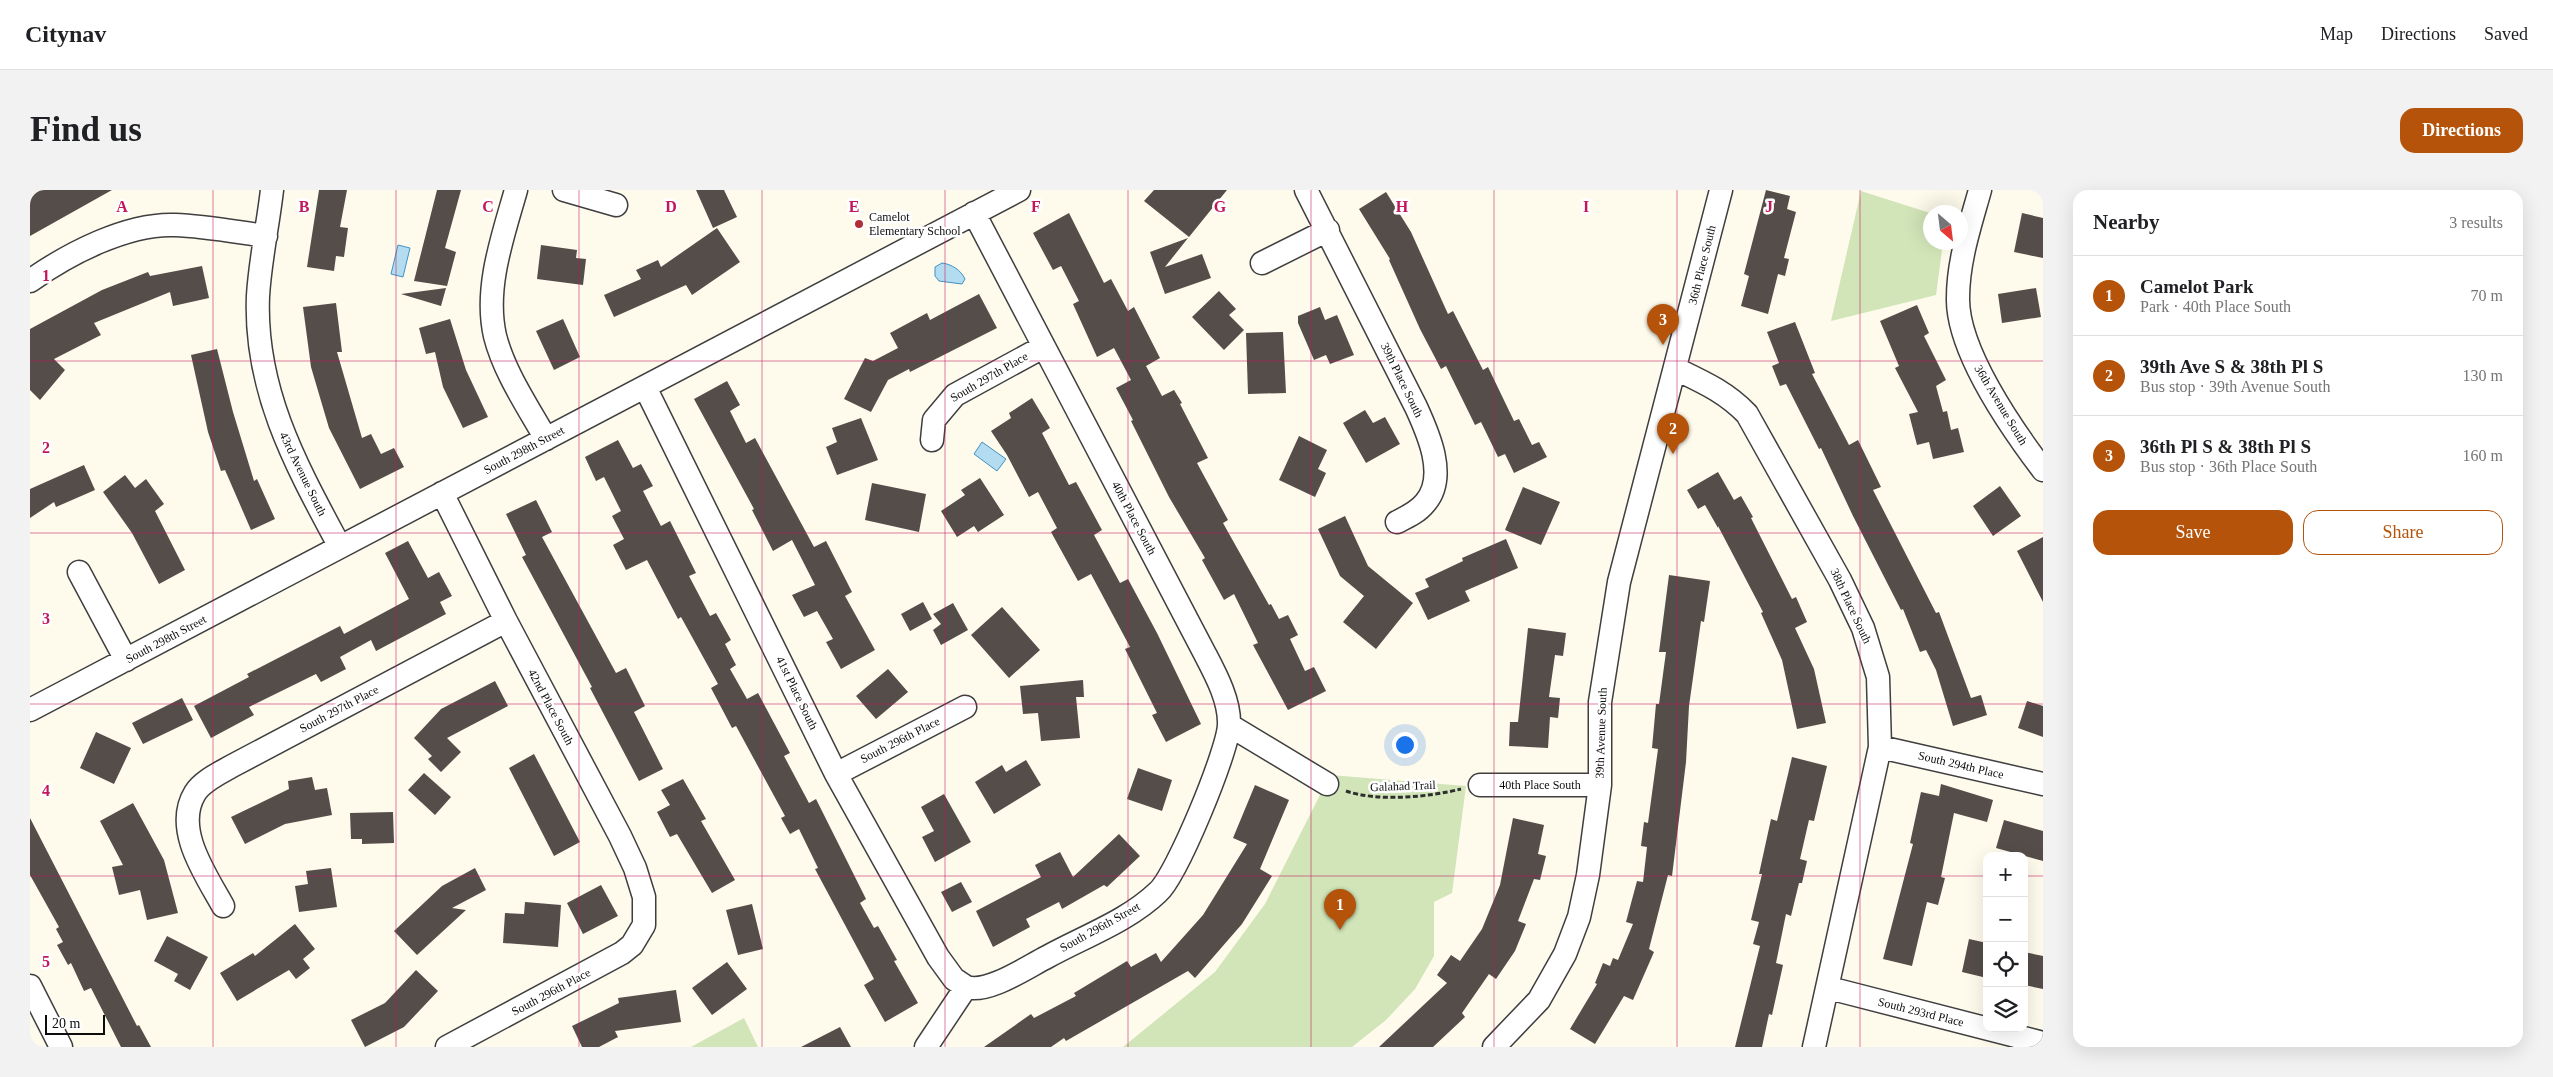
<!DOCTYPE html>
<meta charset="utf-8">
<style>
body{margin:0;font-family:Georgia,serif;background:#f2f2f2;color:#202124}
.controls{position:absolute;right:15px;bottom:15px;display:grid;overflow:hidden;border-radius:10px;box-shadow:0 5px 20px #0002}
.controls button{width:45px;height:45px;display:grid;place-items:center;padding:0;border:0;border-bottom:1px solid #e0e0e0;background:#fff;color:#202124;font:25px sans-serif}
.compass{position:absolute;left:1893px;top:15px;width:45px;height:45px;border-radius:50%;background:#fff;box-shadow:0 5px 20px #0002;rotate:152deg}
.scale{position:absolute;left:15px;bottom:12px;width:60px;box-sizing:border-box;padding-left:5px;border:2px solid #0c0c0c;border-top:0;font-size:14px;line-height:18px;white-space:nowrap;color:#0c0c0c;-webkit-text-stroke:4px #fff;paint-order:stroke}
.you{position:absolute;left:1374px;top:554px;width:18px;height:18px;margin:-12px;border:4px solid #fff;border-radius:50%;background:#1a73e8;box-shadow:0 0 0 8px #1a73e833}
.badge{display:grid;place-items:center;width:32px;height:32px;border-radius:50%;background:#b45309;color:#fff;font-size:16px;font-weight:700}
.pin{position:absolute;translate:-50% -41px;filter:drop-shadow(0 1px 2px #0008)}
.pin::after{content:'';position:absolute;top:26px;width:18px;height:15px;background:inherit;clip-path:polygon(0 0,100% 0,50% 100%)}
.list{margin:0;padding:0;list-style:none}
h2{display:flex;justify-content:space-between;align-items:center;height:65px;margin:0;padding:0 20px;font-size:21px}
h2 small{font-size:16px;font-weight:400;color:#757577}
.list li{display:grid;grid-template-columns:32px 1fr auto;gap:15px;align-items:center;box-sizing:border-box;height:80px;padding:0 20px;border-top:1px solid #e0e0e0}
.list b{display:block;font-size:19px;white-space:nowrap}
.list p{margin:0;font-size:16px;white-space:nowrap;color:#757577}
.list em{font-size:16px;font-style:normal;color:#757577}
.actions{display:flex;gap:10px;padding:15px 20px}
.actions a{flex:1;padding:11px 0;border:1px solid #b45309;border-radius:15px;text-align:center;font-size:18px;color:#b45309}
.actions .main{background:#b45309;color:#fff}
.icon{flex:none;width:28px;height:28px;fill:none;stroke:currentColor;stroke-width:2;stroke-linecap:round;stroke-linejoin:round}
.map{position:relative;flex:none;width:2013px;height:857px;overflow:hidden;border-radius:15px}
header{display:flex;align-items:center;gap:30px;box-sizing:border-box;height:70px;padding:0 25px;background:#fff;border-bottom:1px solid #e0e0e0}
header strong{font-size:24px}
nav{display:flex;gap:28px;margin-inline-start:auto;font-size:18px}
.intro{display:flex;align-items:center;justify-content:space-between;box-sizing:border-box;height:120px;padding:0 30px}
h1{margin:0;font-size:35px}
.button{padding:12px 22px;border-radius:15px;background:#b45309;color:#fff;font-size:18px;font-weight:700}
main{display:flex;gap:30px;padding:0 30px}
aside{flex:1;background:#fff;border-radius:15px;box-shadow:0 5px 20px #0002}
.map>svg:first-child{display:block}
.green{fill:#d1e5b8}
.water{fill:#b4dcf1;stroke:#4092c3}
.building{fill:#544d49}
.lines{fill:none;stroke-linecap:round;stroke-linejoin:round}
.minor-casing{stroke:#3f3f3f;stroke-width:25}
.path{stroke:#2e2e2e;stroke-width:3;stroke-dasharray:5 2.5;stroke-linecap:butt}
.minor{stroke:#fff;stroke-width:22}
.grid{fill:none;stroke:#c2185b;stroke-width:1;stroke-opacity:0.55}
.poi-dot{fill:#b12e38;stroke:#fff;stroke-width:2}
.labels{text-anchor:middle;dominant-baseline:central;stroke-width:5;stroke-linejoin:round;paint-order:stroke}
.poi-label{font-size:12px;fill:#0c0c0c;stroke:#fff;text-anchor:start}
.street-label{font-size:12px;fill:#0c0c0c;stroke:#fff}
.grid-label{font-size:16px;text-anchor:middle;font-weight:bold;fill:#c2185b;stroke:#fff;stroke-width:5;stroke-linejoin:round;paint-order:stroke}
</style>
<header>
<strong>Citynav</strong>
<nav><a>Map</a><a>Directions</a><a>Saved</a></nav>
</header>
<div class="intro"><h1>Find us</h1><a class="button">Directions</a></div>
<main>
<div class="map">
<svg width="2013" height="857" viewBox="0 0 2013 857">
<rect width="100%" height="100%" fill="#fefaec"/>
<path class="green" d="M1831,1L1900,23V52L1913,53L1906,105L1801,131Z
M1300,585L1436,596L1422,703L1404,712V766L1385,799L1356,830L1322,857H1093L1185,782L1235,714Z
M714,828L728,857H661Z"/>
<path class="water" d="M368,55L380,58L373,87L361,84Z
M912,73C921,74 931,80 935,89L932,94L909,91L905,86V77Z
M952,252L976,269L967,281L944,264Z"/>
<path class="building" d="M0,0H82L0,46Z
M289,0H317L310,37L318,38L314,67L306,66L304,81L277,77Z
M407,0H431L415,58L426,62L417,96L384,91Z
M666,0H694L707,27L683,38Z
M1124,0H1197L1159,47L1114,11Z
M1736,0L1760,6L1757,19L1766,22L1754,68L1759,69L1755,86L1748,84L1738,124L1711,116L1719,86L1714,84Z
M1356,2L1381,42L1418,124L1423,121L1453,180L1458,177L1484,231L1489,229L1502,255L1509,252L1517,267L1484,283L1475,264L1468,267L1451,232L1445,235L1416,176L1411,179L1390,139L1359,70L1360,69L1329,19Z
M1039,23L1074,93L1081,89L1098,121L1104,117L1130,168L1116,176L1132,206L1144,200L1152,213L1150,214L1178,268L1167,273L1198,330L1193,333L1239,415L1241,414L1249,429L1258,425L1268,445L1260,449L1275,481L1284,477L1296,501L1258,520L1223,455L1228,453L1204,404L1194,410L1172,370L1175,368L1139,307L1101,231L1103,230L1086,198L1101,190L1084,158L1067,167L1043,114L1049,111L1031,76L1023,80L1003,43Z
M1992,23L2013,28V68L1984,62Z
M687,38L710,72L662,105L656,95L584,127L574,105L611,89L606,80L628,70L631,77Z
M1158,48L1135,77L1172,64L1181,88L1135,104L1120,62Z
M511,55L547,60L546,68L556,69L553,95L507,89Z
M172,76L179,108L143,116L140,102L64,133L71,145L24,169L35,180L10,210L0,200V139L72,100L118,82L120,86Z
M416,98L411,116L371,104Z
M2006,98L2011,127L1972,133L1968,104Z
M1189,101L1206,119L1199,125L1214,140L1194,160L1162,127Z
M949,104L967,138L880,182L879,179L858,190L841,222L814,209L835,168L843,171L868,158L860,143L897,123L900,130Z
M306,113L312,162H307L332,248L341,244L351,264L364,258L374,277L330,299L299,238L281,177L273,117Z
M1887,115L1899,143L1894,146L1916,190L1906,196L1913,222L1917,221L1921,240L1928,238L1934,262L1903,269L1899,252L1887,255L1879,224L1888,222L1865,178L1869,176L1850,131Z
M1290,117L1295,130L1307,125L1324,165L1300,174L1296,165L1284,170L1268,133V126Z
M420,129L436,180L458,227L433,238L413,197L405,162L396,164L389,138Z
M533,129L550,167L524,180L506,141Z
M1765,132L1785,183L1782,184L1819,255L1828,250L1851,297L1843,300L1906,423L1909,422L1941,508L1951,505L1957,525L1923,536L1906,480L1896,460L1890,462L1873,419L1871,420L1823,326L1791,258L1789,259L1756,194L1750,196L1742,176L1749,173L1737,142Z
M1253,142L1256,203L1218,204L1216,143Z
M187,159L203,222L224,291L227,289L245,329L221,340L195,280L191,281L178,242L161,165Z
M697,191L710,215L700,221L716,253L725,248L784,357L796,351L822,402L815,406L845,460L811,479L796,452L803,449L787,421L774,427L762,405L785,395L762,350L743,361L722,320L724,319L664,209Z
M1002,208L1020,238L1012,243L1039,295L1046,292L1072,340L1064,345L1090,393L1098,389L1127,443L1171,534L1136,552L1122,525L1127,523L1095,459L1100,457L1061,384L1048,391L1021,342L1027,338L1008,302L999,307L977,265L961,241L981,228L979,223Z
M1335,220L1343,233L1355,227L1370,254L1336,273L1313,233Z
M831,228L848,270L807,285L796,257L807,252L802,238Z
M1269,246L1297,260L1288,279L1296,283L1285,307L1249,290Z
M588,250L603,278L611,274L623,296L613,301L631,336L640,331L666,383L659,386L680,426L686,423L701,450L695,454L706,475L700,479L717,509L728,503L760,563L754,566L779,613L786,609L836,709L830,713L844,738L848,736L867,770L864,771L888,813L855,832L834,795L844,789L785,679L788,678L769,639L760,644L751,628L755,626L706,536L702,538L681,498L688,494L651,427L648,429L617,370L596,380L583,355L594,349L582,326L591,321L574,287L566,291L555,267Z
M54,275L65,300L26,317L24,312L0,328V299Z
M1688,282L1704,310L1711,306L1723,327L1721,328L1762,409L1766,407L1777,432L1765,438L1784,479L1796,533L1767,539L1752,470L1731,423L1733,422L1688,336V338L1675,315L1668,319L1657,300Z
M95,285L105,298L116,289L134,314L125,321L155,380L129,394L102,343L73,302Z
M950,288L974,325L948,342L944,336L927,347L911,321L935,305L931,300Z
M842,293L896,304L889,342L835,330Z
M1970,296L1991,326L1963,346L1943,316Z
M1493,297L1530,312L1511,355L1475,340Z
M506,310L522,342L512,347L586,483L596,478L615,516L604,522L633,579L609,591L560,498L562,497L492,367L496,365L476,324Z
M1315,326L1338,376L1383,413L1346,459L1313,432L1334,406L1310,386L1288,339Z
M2013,347V412L1987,361Z
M1476,349L1488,378L1435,401L1440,411L1398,430L1385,403L1399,397L1395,389L1433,371L1432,368Z
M378,351L398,388L409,382L422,406L410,412L416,424L346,461L341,450L310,467L316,479L291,492L286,484L219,517L224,525L181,548L164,516L219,487L217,484L310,436L314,444L379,409L355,363Z
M1639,385L1680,391L1674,432L1671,431L1659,516L1656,572L1642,686L1638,685L1619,759L1624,762L1603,810L1594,806L1565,854L1540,839L1567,794L1565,793L1573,773L1580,776L1583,768L1588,770L1603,734L1596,732L1607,691L1613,692L1617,657L1611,656L1614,632L1618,633L1628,559L1622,558L1626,514H1629L1636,462H1629Z
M893,412L902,429L880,441L871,424Z
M923,413L938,440L911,455L903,440L911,434L903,424Z
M972,417L1010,460L979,488L941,445Z
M1498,438L1536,443L1533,466L1525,465L1519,507L1530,508L1528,528L1520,527L1518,558L1479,556L1480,532H1488Z
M858,479L878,502L846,529L826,506Z
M1053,490L1054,507H1046L1050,548L1011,551L1008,523L993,524L990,496Z
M465,491L478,516L417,548L431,562L411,582L398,569L402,566L384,548L411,519Z
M152,508L163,530L113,554L102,533Z
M1997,511L2013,516V547L1988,538Z
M66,542L101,558L84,594L50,578Z
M504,564L550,652L524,666L479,578Z
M1762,567L1797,576L1784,631L1779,630L1770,669L1777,671L1772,693H1769L1761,726L1756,724L1746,773L1753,775L1742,825L1739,824L1732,857H1705L1730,756L1723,754L1729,732L1721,730L1732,684H1729L1741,629L1747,631Z
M996,570L1011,595L964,624L945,592L972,575L976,582Z
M1108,578L1142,590L1132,621L1097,609Z
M394,583L421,607L405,625L378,600Z
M282,587L285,600L297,598L302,625L255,634L215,654L201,627L259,599L258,591Z
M653,589L676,629L671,631L705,690L682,703L647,644L640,647L627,622L640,615L631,600Z
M1911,594L1963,610L1957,632L1924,623L1911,687L1915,688L1908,715L1897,712L1882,776L1853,769L1883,654L1880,653L1891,602L1909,606Z
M1225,595L1259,610L1230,679L1242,686L1212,734L1165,788L1158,781L1036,851L1034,848L1021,857H954L1001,824L1004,828L1046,806L1044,803L1097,771L1101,777L1126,763L1131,772L1173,725L1217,654L1203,648Z
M914,604L941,652L905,672L892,647L904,641L891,617Z
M103,613L134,670L148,723L117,730L110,700L89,705L82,677L93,675L70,631Z
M363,622L364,653L332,654V649H321L320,623Z
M0,628L107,836L109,835L121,857H91L61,798L54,801L41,773L38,775L27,755L33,752L26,739L29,737L0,685Z
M1483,628L1514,635L1508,664L1516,666L1510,690L1504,689L1488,731L1496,734L1485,761L1466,789L1459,784L1432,823L1435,827L1403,857H1349L1417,793L1407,785L1421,765L1430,771L1452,739L1470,695Z
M1974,630L2013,641V671L1966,658Z
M1089,644L1110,666L1077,697L1074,695L1032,719L1029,712L996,729L1000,737L963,757L946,721L1011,687L1005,675L1030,662L1043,687Z
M301,678L307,717L269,722L265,696L278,694L276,681Z
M445,678L456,700L422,718L436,720L387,765L364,741L412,696Z
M931,692L942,712L922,722L911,702Z
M571,695L588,726L553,744L537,713Z
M495,712L531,715L528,757L473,753L475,723L494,724Z
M722,714L733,759L708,765L696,720Z
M265,734L285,759L273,769L280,778L266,789L259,780L207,811L190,783L223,763L225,766Z
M137,746L178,767L160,800L144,791L148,784L124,771Z
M1939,749L1957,753V788L1932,782Z
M1994,762L2013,766V799L1994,795Z
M697,772L717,799L682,825L662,798Z
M386,780L408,801L374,837L335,857L321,830L355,813Z
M646,800L651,832L585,841L588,847L569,857H552L542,836L589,813L588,808Z
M810,837L821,857H771Z"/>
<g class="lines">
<g class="minor-casing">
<path id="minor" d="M242,0C238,35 230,71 228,106C224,201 267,277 310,357
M486,0C473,46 454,98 465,146C474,182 498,217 516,249
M534,0L586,15
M1276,0L1386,217C1398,243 1418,287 1395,313C1388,322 1377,327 1367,332
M1950,0C1940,36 1928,71 1928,108C1927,160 1982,239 2013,280
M1232,73L1298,40
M0,91C38,64 97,33 145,35C175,36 206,42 236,46
M1646,179C1673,192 1696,202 1717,224L1810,390L1833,438L1848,487L1850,557L1784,857
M615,197L806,584L908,767L924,789L936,797
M902,250L904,230L925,205L1013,157
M412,303L476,431L590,646L605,678L614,707V735L602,755L592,763L417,857
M49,382L96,470
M0,520L989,0
M1199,535L1297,594
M1850,557L2013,594
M806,584L935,517
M1450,595H1570
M193,716C176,685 143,639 165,603C172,591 190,583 202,576L476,431
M0,796L31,857
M1799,798L2013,853
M896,857L936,797C958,804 997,777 1017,767C1053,747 1098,731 1128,702C1147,685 1198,561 1199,535C1200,511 1186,485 1175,464L944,23
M1464,857L1509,810L1535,764L1549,727L1558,685L1570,595V512L1589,392L1691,0"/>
</g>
<path class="path" d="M1316,601C1348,612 1399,607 1431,599"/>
<use href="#minor" class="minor"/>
</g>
<path class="grid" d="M183,0V857M366,0V857M549,0V857M732,0V857M915,0V857M1098,0V857M1281,0V857M1464,0V857M1647,0V857M1830,0V857M0,171H2013M0,343H2013M0,514H2013M0,686H1957M1994,686H2013"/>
<circle class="poi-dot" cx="829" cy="34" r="5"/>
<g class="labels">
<g class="poi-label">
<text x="839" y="27">Camelot<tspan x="839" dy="14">Elementary School</tspan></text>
</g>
<g class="street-label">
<text transform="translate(1672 75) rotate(-76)">36th Place South</text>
<text transform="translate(959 187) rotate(-30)">South 297th Place</text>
<text transform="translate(1372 190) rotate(64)">39th Place South</text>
<text transform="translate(1971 215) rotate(59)">36th Avenue South</text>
<text transform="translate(494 260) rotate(-28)">South 298th Street</text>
<text transform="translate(273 284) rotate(64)">43rd Avenue South</text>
<text transform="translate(1104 328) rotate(62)">40th Place South</text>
<text transform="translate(1821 416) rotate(65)">38th Place South</text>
<text transform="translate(136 449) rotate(-28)">South 298th Street</text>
<text transform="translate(767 503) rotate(64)">41st Place South</text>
<text transform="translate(521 517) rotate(62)">42nd Place South</text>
<text transform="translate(309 519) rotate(-28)">South 297th Place</text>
<text transform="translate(1571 543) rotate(-88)">39th Avenue South</text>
<text transform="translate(870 550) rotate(-27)">South 296th Place</text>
<text transform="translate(1931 575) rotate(13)">South 294th Place</text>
<text x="1510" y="595">40th Place South</text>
<text transform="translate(1373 596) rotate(-2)">Galahad Trail</text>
<text transform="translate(1070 737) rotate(-29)">South 296th Street</text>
<text transform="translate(521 802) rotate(-28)">South 296th Place</text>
<text transform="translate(1891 822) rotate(14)">South 293rd Place</text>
</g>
</g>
<g class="grid-label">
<text x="92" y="22">A</text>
<text x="274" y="22">B</text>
<text x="458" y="22">C</text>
<text x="641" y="22">D</text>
<text x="824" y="22">E</text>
<text x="1006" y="22">F</text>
<text x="1190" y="22">G</text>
<text x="1372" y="22">H</text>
<text x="1556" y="22">I</text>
<text x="1739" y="22">J</text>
<text x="16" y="91">1</text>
<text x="16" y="263">2</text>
<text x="16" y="434">3</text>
<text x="16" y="606">4</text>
<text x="16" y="777">5</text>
</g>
</svg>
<div class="controls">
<button>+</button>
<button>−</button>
<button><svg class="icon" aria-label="locate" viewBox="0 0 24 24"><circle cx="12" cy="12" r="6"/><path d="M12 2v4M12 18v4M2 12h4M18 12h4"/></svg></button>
<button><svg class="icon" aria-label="layers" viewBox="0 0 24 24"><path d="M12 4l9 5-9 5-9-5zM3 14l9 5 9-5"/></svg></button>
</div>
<svg class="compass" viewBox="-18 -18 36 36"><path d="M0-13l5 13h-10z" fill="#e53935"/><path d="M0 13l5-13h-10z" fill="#757577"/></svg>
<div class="scale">20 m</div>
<div class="you"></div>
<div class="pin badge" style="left:1310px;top:740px">1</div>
<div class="pin badge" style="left:1643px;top:264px">2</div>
<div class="pin badge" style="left:1633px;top:155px">3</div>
</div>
<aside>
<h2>Nearby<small>3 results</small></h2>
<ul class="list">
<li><span class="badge">1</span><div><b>Camelot Park</b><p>Park · 40th Place South</p></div><em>70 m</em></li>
<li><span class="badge">2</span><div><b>39th Ave S &amp; 38th Pl S</b><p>Bus stop · 39th Avenue South</p></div><em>130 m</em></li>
<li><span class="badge">3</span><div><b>36th Pl S &amp; 38th Pl S</b><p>Bus stop · 36th Place South</p></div><em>160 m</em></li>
</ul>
<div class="actions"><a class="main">Save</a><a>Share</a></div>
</aside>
</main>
